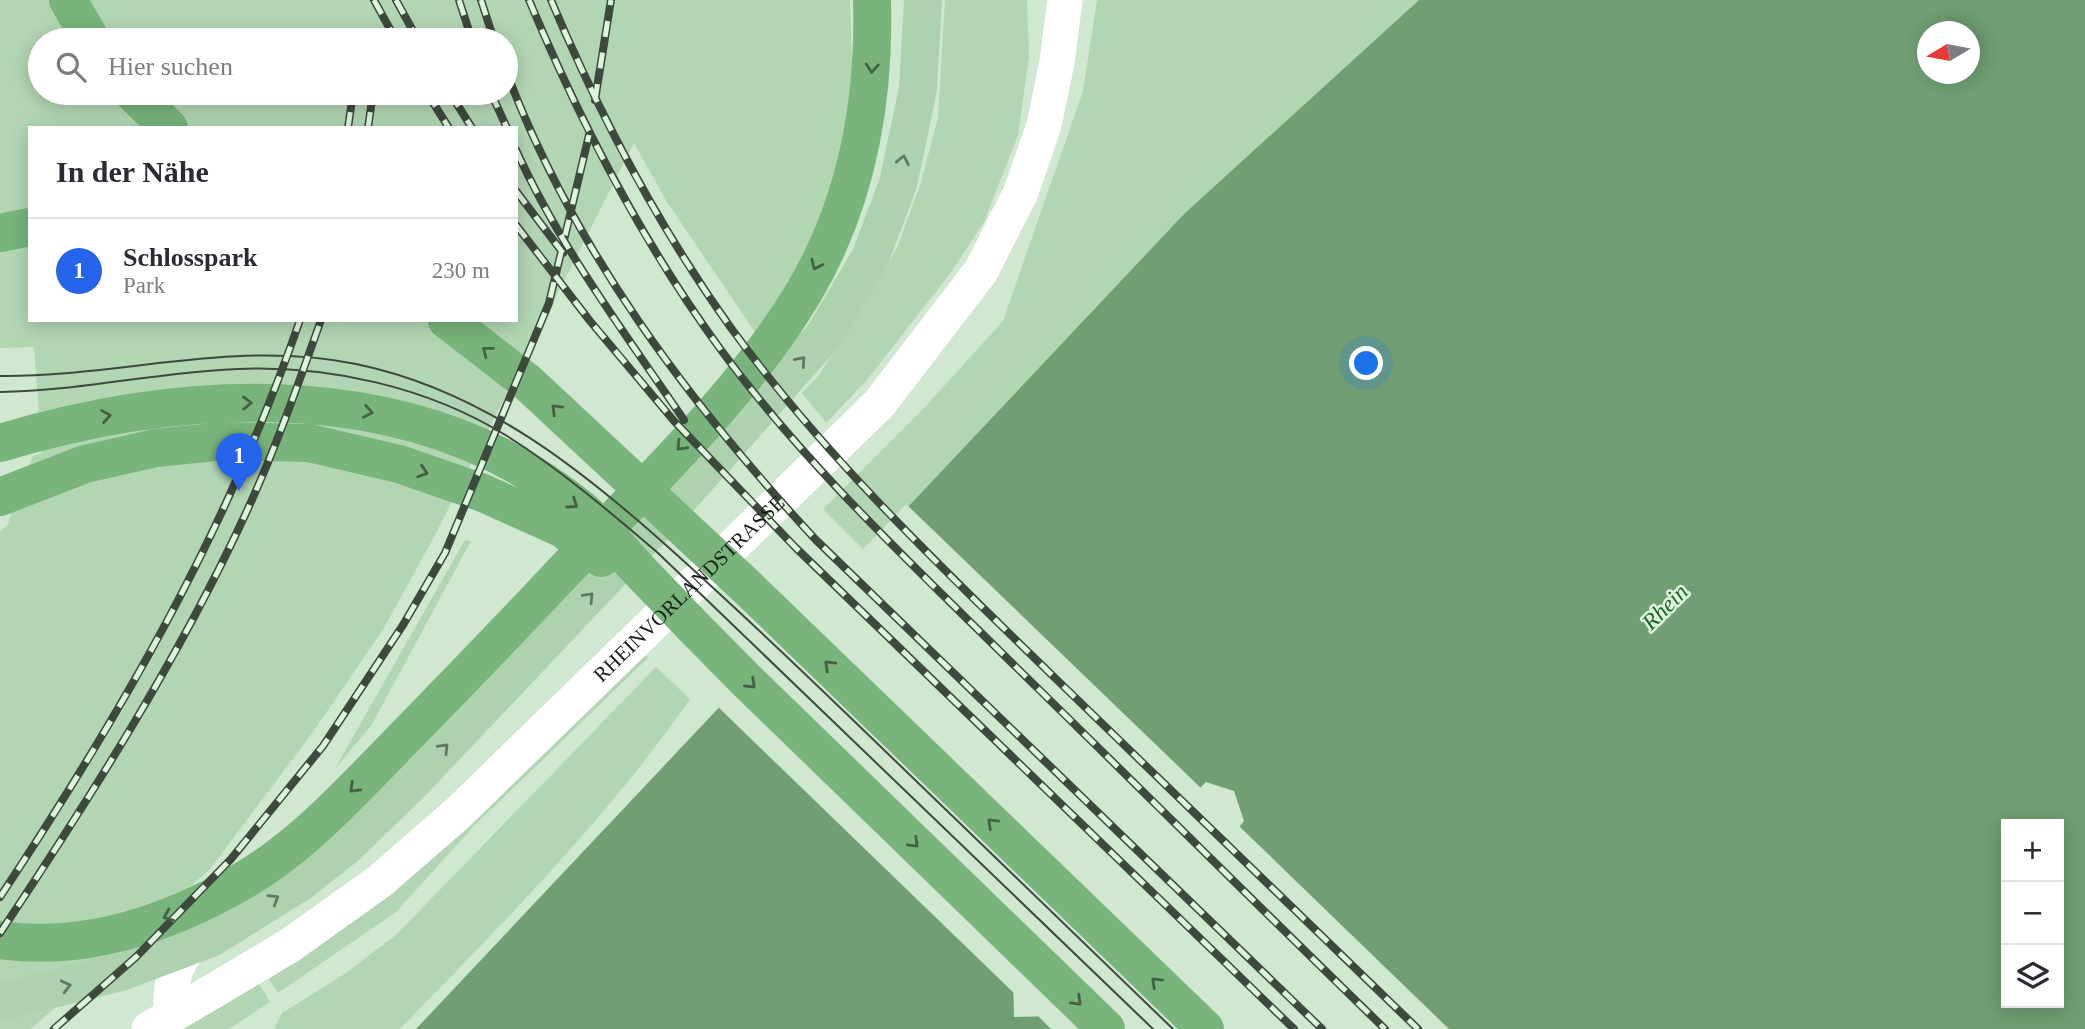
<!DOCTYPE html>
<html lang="de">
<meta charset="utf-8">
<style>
body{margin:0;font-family:Georgia,serif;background:#f2f2f3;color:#2b2b33}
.controls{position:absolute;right:21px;bottom:21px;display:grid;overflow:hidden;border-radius:0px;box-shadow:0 4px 18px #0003}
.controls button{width:63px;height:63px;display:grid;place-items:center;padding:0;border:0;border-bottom:2px solid #e1e1e2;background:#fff;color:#2b2b33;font:35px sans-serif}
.compass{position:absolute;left:1917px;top:21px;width:63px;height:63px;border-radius:50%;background:#fff;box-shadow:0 4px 18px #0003;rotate:260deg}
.you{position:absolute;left:1367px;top:364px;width:24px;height:24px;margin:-18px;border:5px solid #fff;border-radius:50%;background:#1a73e8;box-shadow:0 0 0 10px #1a73e833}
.badge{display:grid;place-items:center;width:46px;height:46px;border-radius:50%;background:#2563eb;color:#fff;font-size:23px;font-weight:700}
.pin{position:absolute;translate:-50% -58px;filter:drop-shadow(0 2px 4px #0008)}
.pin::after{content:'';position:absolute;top:37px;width:24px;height:21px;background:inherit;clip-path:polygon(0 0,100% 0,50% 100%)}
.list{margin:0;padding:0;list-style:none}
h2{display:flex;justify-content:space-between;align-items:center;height:91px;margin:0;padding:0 28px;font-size:30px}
h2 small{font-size:23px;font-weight:400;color:#7c7c81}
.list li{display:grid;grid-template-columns:46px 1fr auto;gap:21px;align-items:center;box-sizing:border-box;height:105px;padding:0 28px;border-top:2px solid #e1e1e2}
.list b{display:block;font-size:26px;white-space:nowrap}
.list p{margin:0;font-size:23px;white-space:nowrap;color:#7c7c81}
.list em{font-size:23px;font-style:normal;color:#7c7c81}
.icon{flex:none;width:38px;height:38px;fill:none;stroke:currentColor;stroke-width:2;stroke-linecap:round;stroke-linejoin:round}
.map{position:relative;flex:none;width:2085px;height:1029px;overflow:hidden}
.search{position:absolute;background:#fff;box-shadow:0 4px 18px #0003;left:28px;top:28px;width:490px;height:77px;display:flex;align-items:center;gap:18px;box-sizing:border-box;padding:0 24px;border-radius:38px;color:#7c7c81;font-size:26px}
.panel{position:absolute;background:#fff;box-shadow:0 4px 18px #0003;left:28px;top:126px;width:490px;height:196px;border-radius:0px}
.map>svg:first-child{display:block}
.green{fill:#b2d6b3;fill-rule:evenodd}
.water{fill:#719e73;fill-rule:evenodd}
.pier{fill:#d0e7d0}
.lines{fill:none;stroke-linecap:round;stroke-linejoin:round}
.minor{stroke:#fff;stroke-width:35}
.major{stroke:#aed2b0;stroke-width:38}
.highway{stroke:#78b47b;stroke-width:38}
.tram{stroke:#3d493d;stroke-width:2}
.rail-casing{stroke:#3d493d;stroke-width:8}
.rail{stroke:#ddf4dd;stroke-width:5;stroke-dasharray:16;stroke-linecap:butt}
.oneway{stroke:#436244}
.oneway2{stroke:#627864}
.labels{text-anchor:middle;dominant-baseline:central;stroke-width:5;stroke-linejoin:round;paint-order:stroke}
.street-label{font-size:21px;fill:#171f17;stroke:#ddf4dd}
.water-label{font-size:23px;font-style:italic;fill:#216129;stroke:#ddf4dd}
</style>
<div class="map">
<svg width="2085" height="1029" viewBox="0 0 2085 1029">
<rect width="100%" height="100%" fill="#d0e7d0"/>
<path class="green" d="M0,0H850L853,88L831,210L761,341L667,202L634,143L435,535L384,628L313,732L210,869L31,1029H0V531L7,526L33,456L42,453L34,347L0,348ZM40,40H506V93H40ZM30,128H516V320H30Z
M945,0H1027L1029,57L1018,135L984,222L949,275L866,381L826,423L802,393L820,374L897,248L921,182L938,118Z
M1097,0H1419L1184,214L866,552L823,509L924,408L1003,321L1083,91Z
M465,540L471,541L371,726L334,770Z
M645,655L648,658L473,827L396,912L278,993L269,979L364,914L429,861Z
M656,667L690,699C607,819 502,924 400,1029H274L282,1013L343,975L396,935Z
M259,984L270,1002L229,1029H183Z"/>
<path class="water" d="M1419,0H2085V1029H416L1184,214ZM1927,32H1969V74H1927ZM1206,782L1234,791L1244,821L1223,847L1057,1016L1014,1017L1013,976ZM2006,824H2059V1003H2006Z"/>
<path class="pier" d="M906,504L1202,789L1017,977V996L716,705Z
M1237,824L1449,1029H1051L1035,1013L1055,1012Z"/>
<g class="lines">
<g class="minor">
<path d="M171,1015C170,977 174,964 199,935"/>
<path id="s1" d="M149,1029L289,946L380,881L457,814L879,404L981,271L1021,192L1044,125L1057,62L1065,0"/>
</g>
<path class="major" d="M0,1002L121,972L211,938L299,883L346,846L413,781L660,520L825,334L870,258L898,184L918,89L923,0"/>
<path class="highway" d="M68,0L91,40
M133,93L169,128
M0,233L30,227
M447,320L527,382L749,589L1205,1029
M0,443C191,386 418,375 581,509C601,526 619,549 637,568C673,606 709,643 746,680C866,796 986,912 1106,1029
M0,497L85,464L156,448L224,441L309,443L399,464L483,493L563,529L601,558
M0,940C88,952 174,922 249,877C305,843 353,790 398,744C450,691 501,638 552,584C639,491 738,402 804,292C857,202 875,103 872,0"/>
<path class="tram" d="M0,376C120,377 236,339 356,364C483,390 583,470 677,555C737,609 796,665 854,721C960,824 1067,926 1173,1029
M0,392C80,391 158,372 238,369C329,365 428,387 507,436C561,470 610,512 658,553L1153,1029"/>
<g class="rail-casing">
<path id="rail" d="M374,0L396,40
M396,0L418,40
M459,0L472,40
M481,0L494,40
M529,0C581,124 642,242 721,350C807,467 914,566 1017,668C1140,788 1262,910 1385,1029
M551,0C600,116 658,226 731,328C825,457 941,567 1055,678C1176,795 1297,912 1418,1029
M506,71C573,249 688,402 816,540L1322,1029
M427,93L449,128
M450,93L472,128
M491,93L507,128
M595,100L611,0
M348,128L353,93
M368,128L373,93
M516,150C560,247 624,332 684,420
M516,191L563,253
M516,225L590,321L674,421L796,548L1294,1029
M0,897C123,711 227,531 300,320
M0,933C90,798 178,660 246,513C275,450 298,385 321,320
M54,1029L136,957L231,859L323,746L403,625L445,553L549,303L589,135"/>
</g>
<use href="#rail" class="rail"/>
</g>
<defs><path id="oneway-chevron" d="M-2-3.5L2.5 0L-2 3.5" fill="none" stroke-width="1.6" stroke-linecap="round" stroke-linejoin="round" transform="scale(1.75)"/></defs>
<g class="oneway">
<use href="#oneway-chevron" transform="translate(872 68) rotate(94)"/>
<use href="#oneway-chevron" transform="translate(816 265) rotate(115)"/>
<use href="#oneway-chevron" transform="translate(487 351) rotate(-142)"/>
<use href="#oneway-chevron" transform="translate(247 403) rotate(-1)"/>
<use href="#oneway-chevron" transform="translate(556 409) rotate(-136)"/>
<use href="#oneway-chevron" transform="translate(368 412) rotate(11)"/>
<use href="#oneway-chevron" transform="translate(106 416) rotate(-10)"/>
<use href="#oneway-chevron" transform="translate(681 446) rotate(133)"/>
<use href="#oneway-chevron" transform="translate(423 472) rotate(18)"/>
<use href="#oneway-chevron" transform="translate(573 504) rotate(35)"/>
<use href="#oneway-chevron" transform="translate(829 665) rotate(-136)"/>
<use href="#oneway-chevron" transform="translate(751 684) rotate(44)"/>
<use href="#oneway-chevron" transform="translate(354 788) rotate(136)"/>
<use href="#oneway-chevron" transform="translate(992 823) rotate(-136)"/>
<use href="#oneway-chevron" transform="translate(914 843) rotate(44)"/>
<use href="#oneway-chevron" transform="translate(168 916) rotate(157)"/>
<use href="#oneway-chevron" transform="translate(1156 982) rotate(-136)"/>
<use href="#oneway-chevron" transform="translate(1077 1001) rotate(44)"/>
</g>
<g class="oneway2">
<use href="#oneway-chevron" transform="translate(903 160) rotate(-78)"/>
<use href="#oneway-chevron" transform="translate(801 361) rotate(-49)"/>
<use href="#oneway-chevron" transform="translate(589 597) rotate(-47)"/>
<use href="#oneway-chevron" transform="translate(444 748) rotate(-46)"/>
<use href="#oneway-chevron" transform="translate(274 899) rotate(-32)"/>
<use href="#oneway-chevron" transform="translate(66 986) rotate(-14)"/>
</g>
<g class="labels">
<g class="street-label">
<text stroke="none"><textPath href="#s1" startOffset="700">RHEINVORLANDSTRASSE</textPath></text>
</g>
<g class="water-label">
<text transform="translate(1665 607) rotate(-45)">Rhein</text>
</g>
</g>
</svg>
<div class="controls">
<button>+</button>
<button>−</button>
<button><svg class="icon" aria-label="layers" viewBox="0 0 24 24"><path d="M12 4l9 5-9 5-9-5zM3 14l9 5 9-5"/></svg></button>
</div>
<svg class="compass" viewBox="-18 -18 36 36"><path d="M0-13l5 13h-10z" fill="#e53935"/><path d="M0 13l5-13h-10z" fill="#7c7c81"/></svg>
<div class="you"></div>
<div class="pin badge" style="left:239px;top:491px">1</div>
<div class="search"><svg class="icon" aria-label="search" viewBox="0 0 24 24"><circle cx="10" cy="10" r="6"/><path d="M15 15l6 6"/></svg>Hier suchen</div>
<section class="panel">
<h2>In der Nähe<small></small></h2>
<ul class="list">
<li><span class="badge">1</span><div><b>Schlosspark</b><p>Park</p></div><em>230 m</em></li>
</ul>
</section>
</div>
